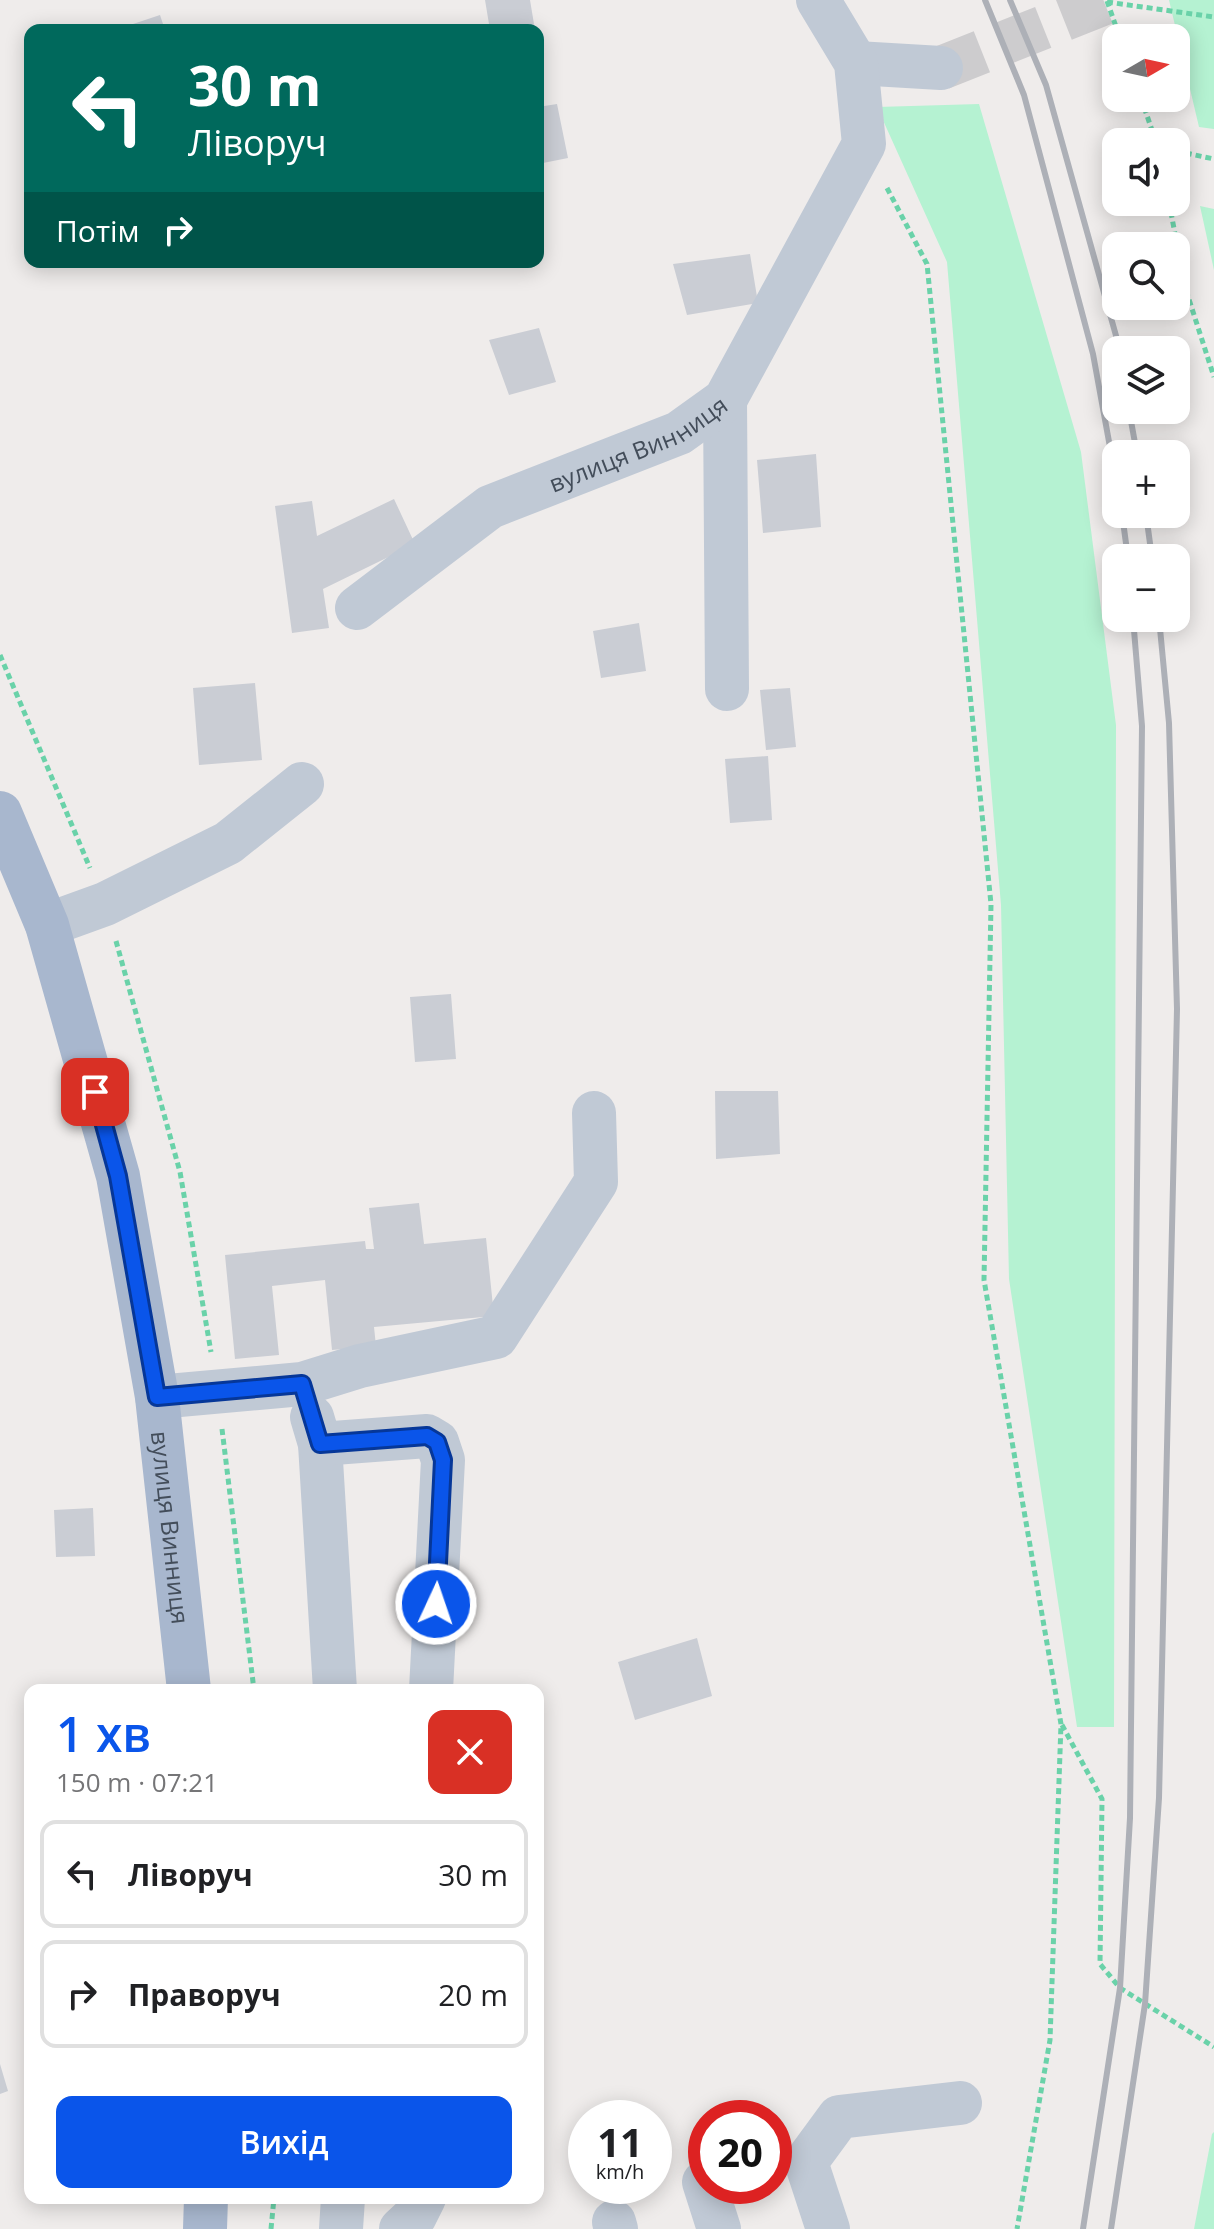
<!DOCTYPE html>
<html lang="uk">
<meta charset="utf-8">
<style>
body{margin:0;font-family:"Open Sans",sans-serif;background:#f6f6f6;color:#202124;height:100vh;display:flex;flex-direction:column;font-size:30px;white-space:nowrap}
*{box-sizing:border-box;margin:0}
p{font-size:26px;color:#757577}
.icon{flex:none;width:44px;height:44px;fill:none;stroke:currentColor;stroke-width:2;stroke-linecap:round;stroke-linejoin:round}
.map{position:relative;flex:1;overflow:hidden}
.panel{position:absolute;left:24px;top:1684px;width:520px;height:520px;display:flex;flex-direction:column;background:#fff;border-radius:16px;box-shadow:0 4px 20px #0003}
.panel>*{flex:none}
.guide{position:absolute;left:24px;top:24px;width:520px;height:244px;border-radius:16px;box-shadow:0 4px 20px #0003;background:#00695c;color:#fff;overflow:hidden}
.needle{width:52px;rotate:81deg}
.tools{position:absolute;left:1102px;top:24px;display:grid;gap:16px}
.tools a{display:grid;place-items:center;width:88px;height:88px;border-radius:16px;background:#fff;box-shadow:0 4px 20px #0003;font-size:40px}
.speed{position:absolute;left:568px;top:2100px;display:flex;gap:16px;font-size:40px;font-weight:700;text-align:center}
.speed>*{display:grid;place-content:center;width:104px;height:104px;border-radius:50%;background:#fff;box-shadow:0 4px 20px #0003;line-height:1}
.speed small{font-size:20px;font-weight:400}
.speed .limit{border:12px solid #d22;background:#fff;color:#111}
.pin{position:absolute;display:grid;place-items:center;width:68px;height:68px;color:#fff;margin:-34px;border-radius:16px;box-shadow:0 4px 12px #0006}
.me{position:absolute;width:88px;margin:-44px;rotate:3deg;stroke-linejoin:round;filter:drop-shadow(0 0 6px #0008)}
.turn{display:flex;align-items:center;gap:28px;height:168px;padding:0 32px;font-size:36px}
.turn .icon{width:104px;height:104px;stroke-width:2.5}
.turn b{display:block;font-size:56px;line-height:68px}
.then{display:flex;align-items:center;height:76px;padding:0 32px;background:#0003;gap:16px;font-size:30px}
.round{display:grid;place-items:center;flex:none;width:84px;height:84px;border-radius:16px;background:#f6f6f6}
.overview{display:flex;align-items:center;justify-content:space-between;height:136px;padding:0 32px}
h1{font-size:48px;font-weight:600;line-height:60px;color:#0a55ea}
.button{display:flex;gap:16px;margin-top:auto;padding:16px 32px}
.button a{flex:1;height:92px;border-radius:16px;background:#0a55ea;color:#fff;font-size:32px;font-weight:600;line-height:92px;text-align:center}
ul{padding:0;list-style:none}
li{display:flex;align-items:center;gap:24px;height:108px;margin:0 16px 12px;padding:0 16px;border:4px solid #e0e0e0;border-radius:16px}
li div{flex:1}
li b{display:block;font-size:30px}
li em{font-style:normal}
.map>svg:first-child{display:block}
.green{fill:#b5f2d2}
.building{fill:#cacdd4}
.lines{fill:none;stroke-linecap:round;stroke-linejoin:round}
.minor-tunnel{stroke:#cdccce;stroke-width:44;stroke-dasharray:44 22;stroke-linecap:butt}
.path{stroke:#6ad2a9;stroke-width:5;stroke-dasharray:6 4;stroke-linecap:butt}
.minor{stroke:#c0c9d5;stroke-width:44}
.major{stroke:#a8b7ce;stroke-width:44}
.rail{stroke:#adb0b7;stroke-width:6}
.route-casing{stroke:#063798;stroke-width:20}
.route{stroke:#0a55ea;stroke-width:14}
.labels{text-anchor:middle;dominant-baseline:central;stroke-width:8;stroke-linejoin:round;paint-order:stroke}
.street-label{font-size:24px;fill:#434d5a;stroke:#fff}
</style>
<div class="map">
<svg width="1214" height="2229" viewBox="0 0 1214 2229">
<rect width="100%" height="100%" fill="#efeceb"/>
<path class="green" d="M 1169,0 L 1214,0 L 1214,129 L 1199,127 Z
M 979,104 L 1081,452 L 1116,725 L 1114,1727 L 1077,1727 L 1009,1279 L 1001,905 L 947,262 L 877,107 Z
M 1200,206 L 1214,209 L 1214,270 Z
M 1214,2132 L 1214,2229 L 1194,2229 L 1212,2134 Z"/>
<path class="building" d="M 485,0 L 530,0 L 535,30 L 490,30 Z
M 160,15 L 165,30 L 118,30 L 118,29 Z
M 557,104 L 568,158 L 538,164 L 538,107 Z
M 750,254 L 758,303 L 687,315 L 673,264 Z
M 539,328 L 556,382 L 509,395 L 489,340 Z
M 816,454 L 821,527 L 763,533 L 757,460 Z
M 394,499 L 415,544 L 323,589 L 329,628 L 292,633 L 275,506 L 312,501 L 317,536 Z
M 639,623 L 646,671 L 601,678 L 593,631 Z
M 255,683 L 262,760 L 199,765 L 193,688 Z
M 790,688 L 796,747 L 766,750 L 760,690 Z
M 768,756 L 772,820 L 730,823 L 725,759 Z
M 451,994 L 456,1059 L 415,1062 L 410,997 Z
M 715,1091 L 778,1091 L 780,1154 L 716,1159 Z
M 419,1203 L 424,1244 L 486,1238 L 494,1316 L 374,1327 L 376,1346 L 332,1350 L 325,1280 L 272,1286 L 279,1355 L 235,1359 L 225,1255 L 365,1241 L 366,1249 L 374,1249 L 369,1208 Z
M 93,1508 L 95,1556 L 56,1557 L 54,1510 Z
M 697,1638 L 712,1696 L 635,1720 L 618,1662 Z
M 0,2064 L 8,2091 L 0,2094 Z"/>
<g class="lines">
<path class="minor-tunnel" d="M 941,68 L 1107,2"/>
<path class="path" d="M 1107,1 L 1120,38
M 1107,2 L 1214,17
M 1141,98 L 1156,142
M 1176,151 L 1214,159
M 887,188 L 927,264 L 991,904 L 984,1280 L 1061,1724 L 1050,2040 L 1017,2229
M 1169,202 L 1185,287 L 1214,377
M 0,655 L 90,868
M 116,941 L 180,1172 L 211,1352
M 222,1429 L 254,1690
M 1062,1725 L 1102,1799 L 1100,1964 L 1120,1988 L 1214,2047
M 271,2229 L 274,2198"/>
<g class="minor">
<path d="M 856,63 L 941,68"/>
<path d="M 725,400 L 727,689"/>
<path id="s1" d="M 357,608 L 490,507 L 679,433 L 725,400 L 864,144 L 856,63 L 818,0"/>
<path d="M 47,925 L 105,904 L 228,843 L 302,784"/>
<path d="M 157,1397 L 302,1384 L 360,1366 L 496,1337 L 596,1182 L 594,1113"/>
<path d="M 312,1417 L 320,1444 L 335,1690"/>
<path d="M 320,1444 L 427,1436 L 437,1442 L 443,1460 L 431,1690"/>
<path d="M 704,2182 L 719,2229"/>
<path d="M 614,2222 L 616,2229"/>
<path d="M 341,2229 L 343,2198"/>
<path d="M 401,2229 L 415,2216 L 424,2198"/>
<path d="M 828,2229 L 806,2162 L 839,2117 L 960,2103"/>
</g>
<g class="major">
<path id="s2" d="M 0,813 L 47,925 L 118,1176 L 157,1397 L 189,1690"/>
<path d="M 205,2229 L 206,2198"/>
</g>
<path class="rail" d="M 985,0 L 1024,95 L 1093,354 L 1116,480
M 1010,0 L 1046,85 L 1120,350
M 1129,410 L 1137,454
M 1122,514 L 1128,558
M 1146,514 L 1152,558
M 1083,2229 L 1120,1988 L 1130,1818 L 1142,726 L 1133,618
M 1111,2229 L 1145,2004 L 1159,1798 L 1177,1009 L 1169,723 L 1159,618"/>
</g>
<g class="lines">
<g class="route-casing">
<path id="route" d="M 95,1092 L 118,1176 L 157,1397 L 302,1384 L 320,1444 L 427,1436 L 437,1442 L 443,1460 L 436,1604"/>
</g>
<use href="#route" class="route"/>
</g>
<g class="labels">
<g class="street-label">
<text stroke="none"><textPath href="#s1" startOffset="328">вулиця Винниця</textPath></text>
<text stroke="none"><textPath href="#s2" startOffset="738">вулиця Винниця</textPath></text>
</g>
</g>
</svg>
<div class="tools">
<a><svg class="needle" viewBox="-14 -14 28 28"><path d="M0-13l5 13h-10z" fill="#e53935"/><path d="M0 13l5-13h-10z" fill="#757577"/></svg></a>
<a><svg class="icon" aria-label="sound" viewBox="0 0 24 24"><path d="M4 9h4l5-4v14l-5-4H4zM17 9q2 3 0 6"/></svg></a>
<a><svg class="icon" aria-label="search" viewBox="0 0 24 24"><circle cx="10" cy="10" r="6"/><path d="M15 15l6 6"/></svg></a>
<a><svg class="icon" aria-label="layers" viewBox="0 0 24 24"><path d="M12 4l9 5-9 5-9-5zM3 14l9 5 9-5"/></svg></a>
<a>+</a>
<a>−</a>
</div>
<div class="speed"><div>11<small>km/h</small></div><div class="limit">20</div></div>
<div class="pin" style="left:95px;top:1092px;background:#d93025"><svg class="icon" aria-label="arrive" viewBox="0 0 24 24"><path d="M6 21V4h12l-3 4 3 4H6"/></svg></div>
<svg class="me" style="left:436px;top:1604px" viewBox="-20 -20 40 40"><circle r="17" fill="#0a55ea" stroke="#fff" stroke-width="3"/><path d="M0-11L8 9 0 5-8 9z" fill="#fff"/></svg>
<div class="guide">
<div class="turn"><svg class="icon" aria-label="left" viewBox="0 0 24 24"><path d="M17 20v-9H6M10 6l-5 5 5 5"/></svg><div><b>30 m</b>Ліворуч</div></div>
<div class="then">Потім<svg class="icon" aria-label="right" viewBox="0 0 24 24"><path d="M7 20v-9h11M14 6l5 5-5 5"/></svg></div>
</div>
<section class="panel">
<div class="overview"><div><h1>1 хв</h1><p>150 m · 07:21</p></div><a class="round" style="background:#d93025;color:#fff"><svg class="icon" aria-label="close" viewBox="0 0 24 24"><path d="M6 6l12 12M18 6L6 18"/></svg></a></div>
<ul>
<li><svg class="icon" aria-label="left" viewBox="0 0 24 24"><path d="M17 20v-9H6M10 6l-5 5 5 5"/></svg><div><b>Ліворуч</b></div><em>30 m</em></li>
<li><svg class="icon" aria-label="right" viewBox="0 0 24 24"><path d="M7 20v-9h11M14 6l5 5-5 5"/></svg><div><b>Праворуч</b></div><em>20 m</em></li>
</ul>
<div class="button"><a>Вихід</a></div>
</section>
</div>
